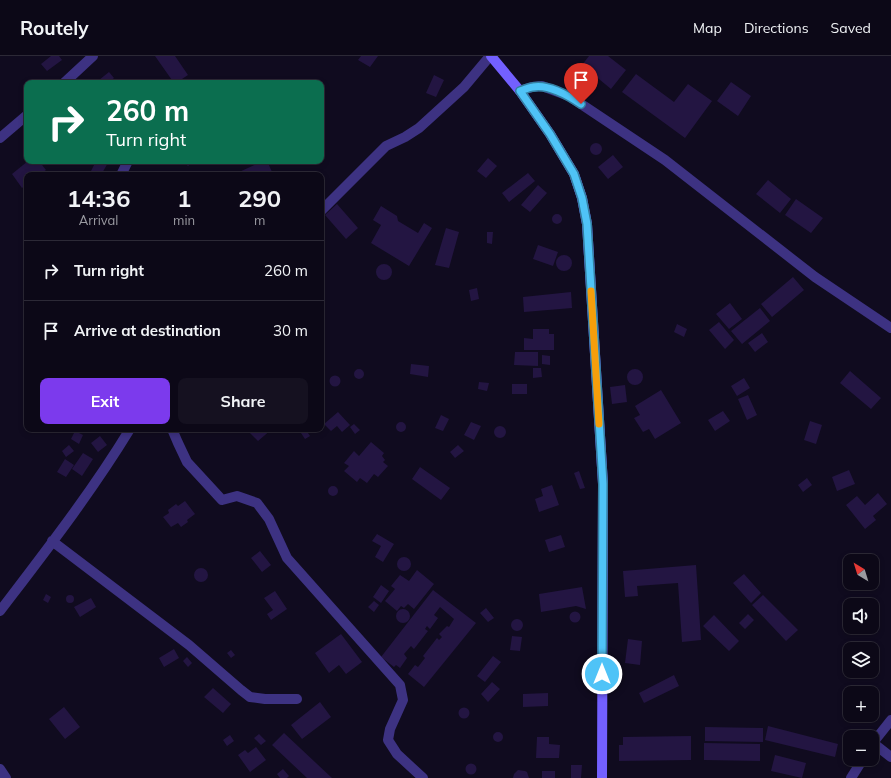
<!DOCTYPE html>
<meta charset="utf-8">
<style>
body{margin:0;font-family:Mulish,sans-serif;background:#151120;color:#f1f3f6;height:100vh;display:flex;flex-direction:column;font-size:15px;white-space:nowrap}
*{box-sizing:border-box;margin:0}
p{font-size:13px;color:#9a9aa1}
.icon{flex:none;width:22px;height:22px;fill:none;stroke:currentColor;stroke-width:2;stroke-linecap:round;stroke-linejoin:round}
.map{position:relative;flex:1;overflow:hidden}
.panel{position:absolute;left:24px;top:116px;width:300px;height:260px;display:flex;flex-direction:column;background:#0c0817;border-radius:8px;box-shadow:0 2px 6px #0003,0 0 0 1px #2c2936}
.panel>*{flex:none}
.hud{position:absolute;left:24px;top:24px;width:300px;height:84px;border-radius:8px;box-shadow:0 2px 6px #0003,0 0 0 1px #2c2936;background:#0b6e4f;color:#fff;overflow:hidden}
.needle{width:26px;rotate:322deg}
.controls{position:absolute;left:843px;top:498px;display:grid;gap:8px}
.controls a{display:grid;place-items:center;width:36px;height:36px;border-radius:8px;background:#0c0817;box-shadow:0 2px 6px #0003,0 0 0 1px #2c2936;font-size:20px}
.pin{position:absolute;display:grid;place-items:center;width:34px;height:34px;color:#fff;margin:-41px -17px;border-radius:50% 50% 50% 0;rotate:-45deg;box-shadow:0 0 4px #0007}
.pin .icon{rotate:45deg}
.me{position:absolute;width:44px;margin:-22px;rotate:0deg;stroke-linejoin:round;filter:drop-shadow(0 0 3px #0008)}
.turn{display:flex;align-items:center;gap:14px;height:84px;padding:0 16px;font-size:18px}
.turn .icon{width:52px;height:52px;stroke-width:2.5}
.turn b{display:block;font-size:28px;line-height:34px}
.eta{display:flex;justify-content:space-evenly;align-items:center;height:68px;text-align:center}
.eta b{font-size:24px;font-weight:700;line-height:28px}
.action{display:flex;gap:8px;margin-top:auto;padding:8px 16px}
.action a{flex:1;height:46px;border-radius:8px;background:#7c3aed;color:#fff;font-size:16px;font-weight:700;line-height:46px;text-align:center}
.action a+a{background:#151120;color:#f1f3f6}
ul{padding:0;list-style:none}
li{display:flex;align-items:center;gap:12px;height:60px;padding:0 16px;border-top:1px solid #2c2936}
li div{flex:1}
li b{display:block;font-size:15px}
li em{font-style:normal}
header{display:flex;align-items:center;gap:24px;box-sizing:border-box;height:56px;padding:0 20px;background:#0c0817;border-bottom:1px solid #2c2936}
header strong{font-size:19px}
nav{display:flex;gap:22px;margin-inline-start:auto;font-size:14px}
.map>svg:first-child{display:block}
.building{fill:#231542}
.lines{fill:none;stroke-linecap:round;stroke-linejoin:round}
.street{stroke:#3d3282;stroke-width:10}
.secondary{stroke:#7360ff;stroke-width:10}
.route-casing{stroke:#337fa1;stroke-width:10}
.route{stroke:#4fc3f7;stroke-width:7}
.slow{stroke:#f59e0b;stroke-width:7}
</style>
<header>
<strong>Routely</strong>
<nav><a>Map</a><a>Directions</a><a>Saved</a></nav>
</header>
<div class="map">
<svg width="891" height="722" viewBox="0 0 891 722">
<rect width="100%" height="100%" fill="#100b1f"/>
<path class="building" d="M 51,0 L 59,0 L 62,4 L 47,15 L 41,8 Z
M 155,0 L 175,0 L 188,19 L 176,27 L 174,27 Z
M 361,0 L 378,0 L 370,11 L 358,4 Z
M 589,0 L 608,0 L 626,14 L 611,33 L 582,9 Z
M 109,16 L 114,22 L 108,27 L 102,27 L 99,24 Z
M 636,18 L 674,46 L 688,28 L 712,45 L 685,82 L 622,36 Z
M 434,19 L 444,24 L 436,41 L 426,37 Z
M 731,26 L 751,40 L 738,60 L 717,45 Z
M590 93a6 6 0 1 1 12 0a6 6 0 1 1-12 0Z
M 613,99 L 623,111 L 608,123 L 598,111 Z
M 488,102 L 497,110 L 486,122 L 477,115 Z
M 28,105 L 39,105 L 46,114 L 39,119 L 27,119 L 27,128 L 22,132 L 12,118 Z
M 96,105 L 109,105 L 101,119 L 89,119 Z
M 183,105 L 194,105 L 188,110 Z
M 263,105 L 267,105 L 273,118 L 238,119 L 237,117 Z
M 528,117 L 535,125 L 509,146 L 502,137 Z
M 768,124 L 791,143 L 780,157 L 756,138 Z
M 538,129 L 547,137 L 530,156 L 521,149 Z
M 796,143 L 823,162 L 811,177 L 785,159 Z
M 337,148 L 358,172 L 346,183 L 325,159 Z
M 381,150 L 397,160 L 398,165 L 418,177 L 424,167 L 432,172 L 409,210 L 371,187 L 381,169 L 373,164 Z
M552 163a5 5 0 1 1 10 0a5 5 0 1 1-10 0Z
M 446,172 L 459,176 L 449,212 L 435,209 Z
M 487,176 L 493,176 L 492,188 L 487,187 Z
M 538,189 L 558,196 L 553,210 L 533,203 Z
M556 207a8 8 0 1 1 16 0a8 8 0 1 1-16 0Z
M376 216a8 8 0 1 1 16 0a8 8 0 1 1-16 0Z
M 793,221 L 804,234 L 772,261 L 761,248 Z
M 477,232 L 479,243 L 471,245 L 469,234 Z
M 571,236 L 572,252 L 524,256 L 523,241 Z
M 730,247 L 742,263 L 729,273 L 716,258 Z
M 760,252 L 770,265 L 742,288 L 731,275 Z
M 719,266 L 734,284 L 725,293 L 709,274 Z
M 677,268 L 687,273 L 684,281 L 674,276 Z
M 533,273 L 549,273 L 549,278 L 554,278 L 554,294 L 524,294 L 524,282 L 533,283 Z
M 762,277 L 768,286 L 755,296 L 748,287 Z
M 515,296 L 538,296 L 538,310 L 514,309 Z
M 542,299 L 550,300 L 550,309 L 542,308 Z
M 411,308 L 429,310 L 428,321 L 410,318 Z
M 533,312 L 541,312 L 542,321 L 533,322 Z
M354 318a5 5 0 1 1 10 0a5 5 0 1 1-10 0Z
M627 321a8 8 0 1 1 16 0a8 8 0 1 1-16 0Z
M 850,315 L 881,342 L 871,353 L 840,327 Z
M329.5 325a5.5 5.5 0 1 1 11 0a5.5 5.5 0 1 1-11 0Z
M 744,322 L 750,332 L 737,340 L 731,330 Z
M 479,326 L 489,327 L 487,335 L 478,333 Z
M 512,328 L 527,328 L 527,338 L 512,338 Z
M 625,329 L 627,346 L 612,348 L 610,331 Z
M 661,334 L 681,367 L 655,383 L 649,373 L 643,376 L 634,362 L 640,359 L 635,350 Z
M 748,339 L 757,359 L 747,364 L 738,343 Z
M 723,355 L 730,365 L 715,375 L 708,364 Z
M 338,356 L 350,369 L 342,376 L 337,370 L 331,375 L 324,368 Z
M 441,359 L 449,363 L 443,375 L 435,372 Z
M 810,365 L 822,369 L 816,388 L 804,384 Z
M396 371a5 5 0 1 1 10 0a5 5 0 1 1-10 0Z
M 471,366 L 481,370 L 474,384 L 464,379 Z
M 354,368 L 360,374 L 355,378 L 350,371 Z
M494 376a6 6 0 1 1 12 0a6 6 0 1 1-12 0Z
M 252,373 L 272,373 L 258,385 L 249,376 Z
M 306,374 L 310,380 L 305,383 L 301,377 Z
M 75,375 L 83,379 L 79,388 L 71,383 Z
M 100,380 L 107,389 L 98,396 L 91,387 Z
M 371,386 L 384,397 L 382,400 L 385,404 L 383,406 L 388,410 L 378,421 L 374,418 L 367,427 L 360,422 L 357,426 L 344,415 L 349,410 L 344,407 L 354,395 L 359,400 Z
M 69,389 L 74,395 L 66,401 L 62,395 Z
M 458,389 L 464,395 L 455,402 L 450,396 Z
M 83,397 L 93,403 L 82,420 L 72,413 Z
M 65,403 L 74,409 L 66,421 L 57,416 Z
M 420,411 L 450,432 L 441,444 L 412,423 Z
M 849,414 L 855,428 L 837,435 L 832,421 Z
M 579,415 L 585,432 L 580,433 L 574,417 Z
M 807,422 L 812,429 L 803,436 L 798,429 Z
M 552,429 L 559,449 L 539,456 L 535,443 L 543,440 L 541,433 Z
M328 435a5 5 0 1 1 10 0a5 5 0 1 1-10 0Z
M 878,437 L 887,448 L 873,460 L 876,464 L 865,473 L 846,449 L 857,440 L 865,449 Z
M 185,445 L 195,458 L 187,464 L 188,466 L 181,471 L 178,467 L 171,471 L 163,461 L 169,457 L 168,454 L 176,448 L 178,450 Z
M 377,478 L 394,488 L 383,506 L 375,501 L 381,490 L 372,485 Z
M 561,479 L 565,491 L 549,496 L 545,484 Z
M 260,495 L 271,509 L 262,516 L 251,502 Z
M397 508a7 7 0 1 1 14 0a7 7 0 1 1-14 0Z
M 696,509 L 701,584 L 682,586 L 678,527 L 637,530 L 638,540 L 625,541 L 623,515 Z
M194 519a7 7 0 1 1 14 0a7 7 0 1 1-14 0Z
M 417,514 L 434,528 L 414,553 L 408,548 L 404,552 L 401,550 L 397,555 L 385,545 L 395,533 L 391,530 L 400,519 L 409,525 Z
M 744,518 L 761,537 L 751,547 L 733,527 Z
M 381,529 L 389,535 L 381,547 L 373,541 Z
M 582,531 L 586,553 L 576,550 L 541,556 L 539,538 Z
M 433,534 L 476,567 L 424,631 L 408,618 L 415,609 L 418,611 L 425,602 L 423,600 L 437,582 L 439,584 L 442,581 L 439,578 L 447,570 L 449,571 L 454,563 L 440,551 L 434,559 L 438,562 L 430,573 L 427,570 L 425,573 L 428,575 L 414,593 L 411,590 L 404,598 L 407,602 L 400,612 L 396,609 L 394,611 L 381,601 Z
M 275,535 L 287,553 L 271,564 L 267,558 L 273,554 L 264,542 Z
M 46,538 L 51,541 L 48,547 L 43,544 Z
M66 543a4 4 0 1 1 8 0a4 4 0 1 1-8 0Z
M 763,539 L 798,574 L 786,585 L 752,549 Z
M 91,542 L 96,551 L 80,561 L 74,551 Z
M 374,545 L 379,549 L 374,556 L 368,551 Z
M 486,552 L 494,562 L 488,566 L 480,557 Z
M396 560a7 7 0 1 1 14 0a7 7 0 1 1-14 0Z
M569.5 561a5.5 5.5 0 1 1 11 0a5.5 5.5 0 1 1-11 0Z
M 748,558 L 754,564 L 745,573 L 739,567 Z
M 714,559 L 739,585 L 729,595 L 703,570 Z
M511 569a6 6 0 1 1 12 0a6 6 0 1 1-12 0Z
M 341,578 L 362,606 L 346,618 L 339,609 L 329,617 L 315,597 Z
M 512,580 L 522,581 L 520,595 L 510,594 Z
M 628,583 L 642,585 L 640,609 L 625,607 Z
M 174,593 L 179,602 L 164,611 L 159,602 Z
M 231,594 L 235,599 L 231,602 L 227,597 Z
M 493,600 L 501,606 L 485,626 L 477,620 Z
M 187,601 L 192,607 L 188,611 L 183,605 Z
M 674,619 L 679,630 L 644,647 L 639,637 Z
M 492,626 L 500,633 L 488,646 L 481,638 Z
M 213,632 L 231,648 L 223,657 L 204,641 Z
M 548,637 L 548,650 L 523,651 L 523,638 Z
M 320,646 L 331,661 L 302,683 L 291,669 Z
M 64,651 L 80,671 L 65,683 L 49,663 Z
M458.5 657a5.5 5.5 0 1 1 11 0a5.5 5.5 0 1 1-11 0Z
M 768,670 L 838,688 L 835,701 L 765,684 Z
M 705,671 L 763,672 L 763,686 L 705,685 Z
M493 681a5 5 0 1 1 10 0a5 5 0 1 1-10 0Z
M 284,677 L 332,722 L 307,722 L 272,689 Z
M 259,678 L 266,685 L 261,689 L 254,682 Z
M 230,679 L 234,685 L 227,690 L 223,684 Z
M 691,680 L 691,704 L 619,705 L 619,689 L 623,689 L 623,681 Z
M 537,681 L 549,681 L 549,688 L 560,689 L 559,702 L 536,702 Z
M 704,687 L 760,688 L 760,705 L 704,704 Z
M 256,691 L 266,704 L 250,716 L 238,699 L 245,694 L 248,697 Z
M 775,699 L 806,707 L 802,722 L 771,715 Z
M465.5 713a5.5 5.5 0 1 1 11 0a5.5 5.5 0 1 1-11 0Z
M 571,709 L 582,709 L 581,722 L 571,722 Z
M 283,713 L 289,720 L 287,722 L 280,722 L 277,718 Z
M 518,714 L 525,715 L 527,716 L 529,722 L 513,722 L 514,718 Z
M 542,715 L 555,715 L 555,722 L 542,722 Z"/>
<g class="lines">
<path class="street" d="M 64,27 L 93,0
M 520,35 L 532,31 L 542,30 L 569,40 L 665,104 L 815,221 L 891,272
M 0,82 L 27,59
M 121,119 L 128,105
M 321,155 L 386,90 L 405,81 L 419,72 L 464,31 L 490,0
M 172,373 L 178,387 L 187,406 L 222,444 L 237,440 L 257,447 L 269,463 L 287,502 L 400,629 L 403,644 L 390,673 L 388,684 L 397,698 L 423,722
M 52,485 L 189,589 L 241,634 L 250,641 L 265,643 L 297,643
M 0,555 C 45,496 91,437 130,373
M 873,687 L 891,701
M 872,688 L 891,664
M 0,713 L 6,722
M 851,722 L 863,703"/>
<path class="secondary" d="M 491,0 L 520,35 L 550,78 L 574,118 L 582,142 L 587,168 L 603,428 L 602,722"/>
</g>
<g class="lines">
<g class="route-casing">
<path id="route" d="M 581,48 C 569,40 548,28 533,31 C 529,31 524,34 520,35 L 550,78 L 574,118 L 582,142 L 587,168 L 603,428 L 602,618"/>
</g>
<use href="#route" class="route"/>
<path class="slow" d="M 591,235 L 599,368"/>
</g>
</svg>
<div class="controls">
<a><svg class="needle" viewBox="-14 -14 28 28"><path d="M0-13l5 13h-10z" fill="#e53935"/><path d="M0 13l5-13h-10z" fill="#9a9aa1"/></svg></a>
<a><svg class="icon" aria-label="sound" viewBox="0 0 24 24"><path d="M4 9h4l5-4v14l-5-4H4zM17 9q2 3 0 6"/></svg></a>
<a><svg class="icon" aria-label="layers" viewBox="0 0 24 24"><path d="M12 4l9 5-9 5-9-5zM3 14l9 5 9-5"/></svg></a>
<a>+</a>
<a>−</a>
</div>
<div class="pin" style="left:581px;top:48px;background:#d93025"><svg class="icon" aria-label="arrive" viewBox="0 0 24 24"><path d="M6 21V4h12l-3 4 3 4H6"/></svg></div>
<svg class="me" style="left:602px;top:618px" viewBox="-20 -20 40 40"><circle r="17" fill="#4fc3f7" stroke="#fff" stroke-width="3"/><path d="M0-11L8 9 0 5-8 9z" fill="#fff"/></svg>
<div class="hud">
<div class="turn"><svg class="icon" aria-label="right" viewBox="0 0 24 24"><path d="M7 20v-9h11M14 6l5 5-5 5"/></svg><div><b>260 m</b>Turn right</div></div>
</div>
<section class="panel">
<div class="eta">
<div><b>14:36</b><p>Arrival</p></div>
<div><b>1</b><p>min</p></div>
<div><b>290</b><p>m</p></div>
</div>
<ul>
<li><svg class="icon" aria-label="right" viewBox="0 0 24 24"><path d="M7 20v-9h11M14 6l5 5-5 5"/></svg><div><b>Turn right</b></div><em>260 m</em></li>
<li><svg class="icon" aria-label="arrive" viewBox="0 0 24 24"><path d="M6 21V4h12l-3 4 3 4H6"/></svg><div><b>Arrive at destination</b></div><em>30 m</em></li>
</ul>
<div class="action"><a>Exit</a><a>Share</a></div>
</section>
</div>
